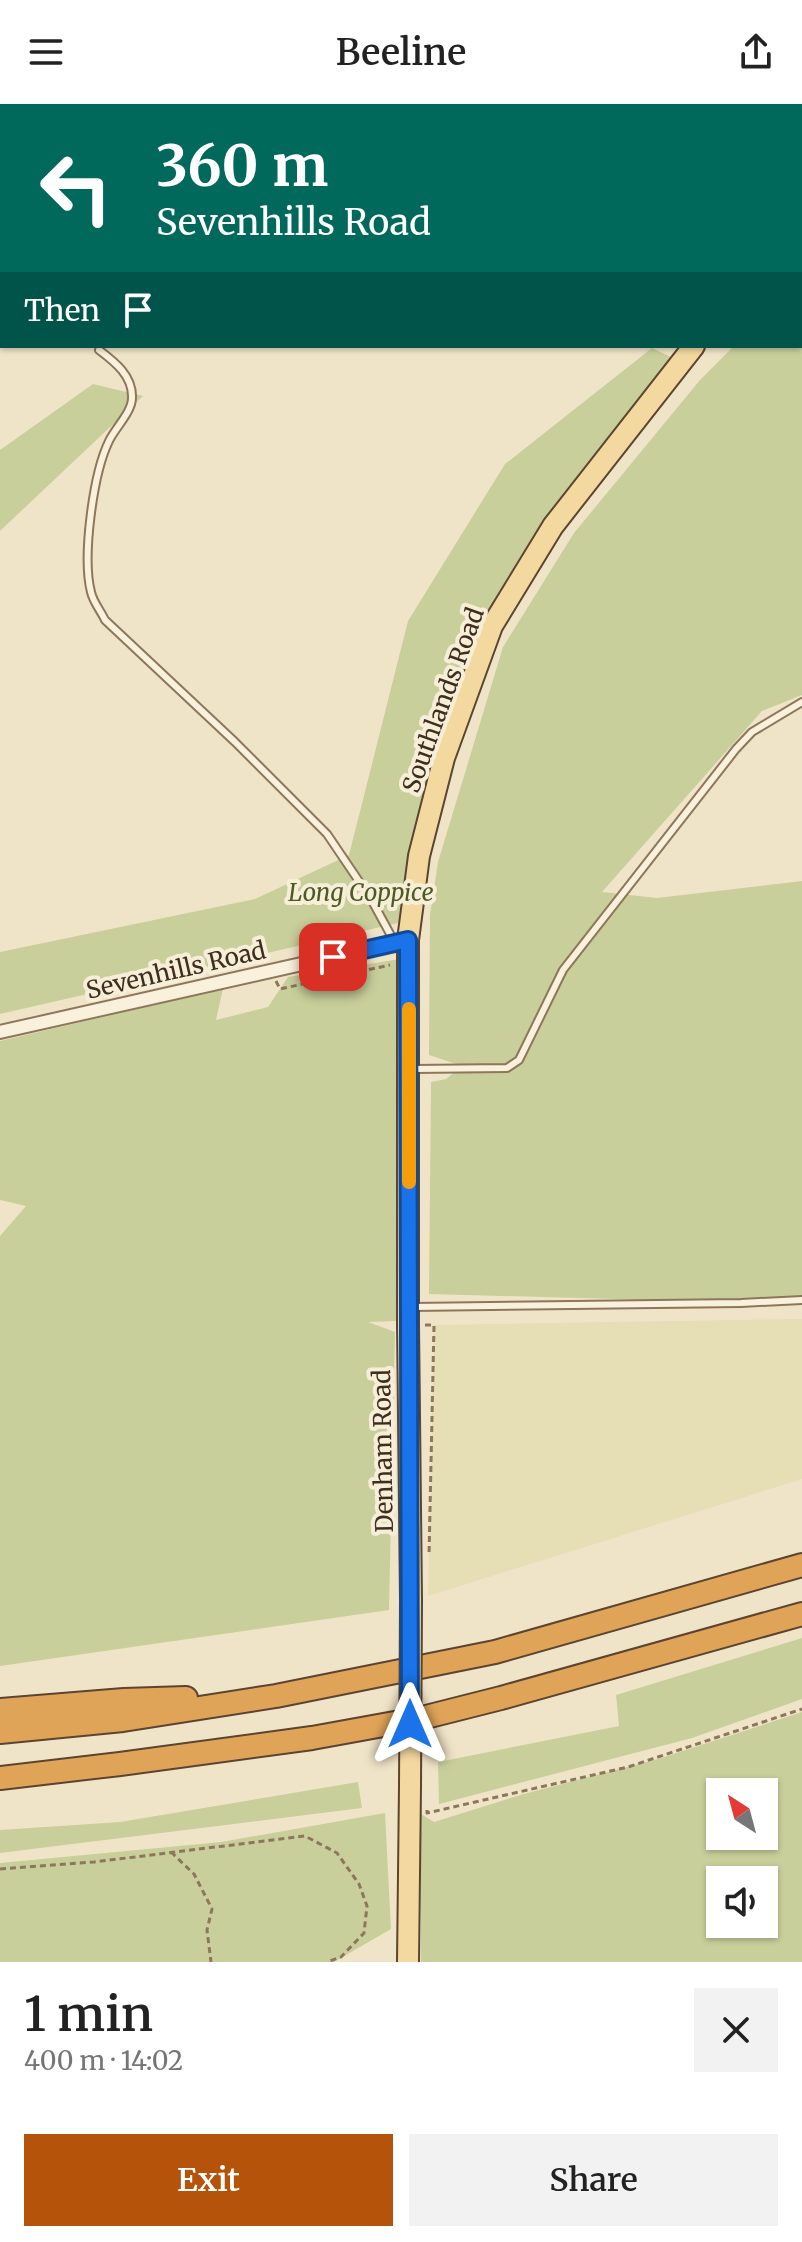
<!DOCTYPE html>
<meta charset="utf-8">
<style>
body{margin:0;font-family:Merriweather,serif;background:#f2f2f2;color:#222;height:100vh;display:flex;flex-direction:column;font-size:30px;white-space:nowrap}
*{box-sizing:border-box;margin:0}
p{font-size:26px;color:#767676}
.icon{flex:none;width:44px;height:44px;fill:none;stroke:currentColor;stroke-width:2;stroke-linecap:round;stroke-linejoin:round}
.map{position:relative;height:1858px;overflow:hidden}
.panel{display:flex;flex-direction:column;background:#fff;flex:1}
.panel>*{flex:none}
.guide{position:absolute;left:0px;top:0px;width:802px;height:244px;box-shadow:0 2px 6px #0004;background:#00695c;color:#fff;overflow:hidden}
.needle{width:52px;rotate:324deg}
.controls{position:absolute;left:706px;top:1674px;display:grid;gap:16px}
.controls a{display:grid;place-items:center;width:72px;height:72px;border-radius:0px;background:#fff;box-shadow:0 2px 6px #0004;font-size:40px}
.pin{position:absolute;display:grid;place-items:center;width:68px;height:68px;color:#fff;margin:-34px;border-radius:16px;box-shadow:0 4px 12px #0006}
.me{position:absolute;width:88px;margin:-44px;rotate:0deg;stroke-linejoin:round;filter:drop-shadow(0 0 6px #0008)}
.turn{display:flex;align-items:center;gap:28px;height:168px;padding:0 24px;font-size:36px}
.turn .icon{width:104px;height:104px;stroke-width:2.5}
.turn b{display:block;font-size:56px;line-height:68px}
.then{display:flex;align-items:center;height:76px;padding:0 24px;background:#0003;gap:16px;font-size:30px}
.round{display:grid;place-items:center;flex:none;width:84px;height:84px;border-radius:0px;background:#f2f2f2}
.summary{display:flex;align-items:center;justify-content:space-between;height:136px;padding:0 24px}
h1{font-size:48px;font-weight:600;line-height:60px}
.primary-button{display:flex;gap:16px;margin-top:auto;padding:16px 24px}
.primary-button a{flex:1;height:92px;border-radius:0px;background:#b45309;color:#fff;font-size:32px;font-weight:600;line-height:92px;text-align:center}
.primary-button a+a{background:#f2f2f2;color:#222}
header{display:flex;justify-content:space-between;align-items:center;height:104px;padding:0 24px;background:#fff;font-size:36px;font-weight:600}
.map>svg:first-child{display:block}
.farmland{fill:#e6deb5}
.green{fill:#c9cf9b;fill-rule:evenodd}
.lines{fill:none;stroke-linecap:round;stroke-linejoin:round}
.service-casing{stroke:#8d765c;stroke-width:10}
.minor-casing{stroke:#8d765c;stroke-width:16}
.primary-casing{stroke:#5b4430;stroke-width:24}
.motorway-casing{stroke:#5b4430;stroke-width:26}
.path{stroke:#8d765c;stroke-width:3;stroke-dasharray:6 4;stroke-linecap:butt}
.service{stroke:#faf1dc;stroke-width:6}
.minor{stroke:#faf1dc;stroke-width:12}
.primary{stroke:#f3d9a0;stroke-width:20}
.motorway{stroke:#e0a458;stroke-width:22}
.primary-bridge-casing{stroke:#5b4430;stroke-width:24;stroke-linecap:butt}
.primary-bridge{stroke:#f3d9a0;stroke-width:20}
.route-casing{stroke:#114b97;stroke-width:20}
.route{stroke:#1a73e8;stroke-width:14}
.slow{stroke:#f59e0b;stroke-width:14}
.labels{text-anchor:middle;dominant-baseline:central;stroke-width:8;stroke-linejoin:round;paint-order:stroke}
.street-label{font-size:24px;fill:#3d2e20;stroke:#f7eed8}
.park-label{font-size:24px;font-style:italic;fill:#4d5a26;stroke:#f7eed8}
</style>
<header><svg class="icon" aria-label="menu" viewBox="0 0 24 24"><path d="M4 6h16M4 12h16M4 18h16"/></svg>Beeline<svg class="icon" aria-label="share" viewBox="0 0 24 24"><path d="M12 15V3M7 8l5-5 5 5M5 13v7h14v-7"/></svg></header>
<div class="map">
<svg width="802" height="1858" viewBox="0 0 802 1858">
<rect width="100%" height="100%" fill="#f0e4c8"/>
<path class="farmland" d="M 802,1215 L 802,1375 L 428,1492 L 434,1221 Z"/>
<path class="green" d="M 0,0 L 400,0 L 403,2 L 2,2 L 2,152 L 0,153 Z
M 802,103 L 802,591 L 762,607 L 602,788 L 657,794 L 802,777 L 802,1200 L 429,1190 L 431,978 L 446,975 L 462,962 L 429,951 L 430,811 L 438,758 L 503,543 L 574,429 L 700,276 L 734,242 L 800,242 L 800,114 Z
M 652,244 L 673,254 L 555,402 L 487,510 L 466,555 L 433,666 L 398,819 L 0,910 L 0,848 L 255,795 L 349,751 L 408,517 L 505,360 Z
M 93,280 L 143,292 L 0,427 L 0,346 Z
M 400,855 L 396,1217 L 368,1218 L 395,1228 L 389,1506 L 0,1562 L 0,1132 L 26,1102 L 0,1096 L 0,937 L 223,885 L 216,916 L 268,903 L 288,873 Z
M 802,1534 L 802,1595 L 692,1634 L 439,1700 L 438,1658 L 619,1622 L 616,1591 Z
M 802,1608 L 802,1858 L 421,1858 L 421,1710 L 434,1718 L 520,1691 L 658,1655 ZM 720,1688 L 764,1688 L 764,1732 L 720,1732 ZM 720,1776 L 764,1776 L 764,1820 L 720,1820 Z
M 358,1678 L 362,1704 L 0,1749 L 0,1726 L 120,1718 Z
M 385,1709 L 391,1825 L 334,1858 L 0,1858 L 0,1759 L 221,1738 Z"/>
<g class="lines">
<g class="service-casing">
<path id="service" d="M 476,0 L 479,2
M 99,246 C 115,258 133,272 132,294 C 132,308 115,324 109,337 C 93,370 82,453 91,488 C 93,498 101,507 105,516 L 235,638 L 327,730 L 371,795 L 395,839
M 413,965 L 507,964 L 519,956 L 563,866 L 736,645 L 752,628 L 802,598
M 412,1203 L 741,1199 L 802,1196"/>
</g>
<g class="minor-casing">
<path id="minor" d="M 0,928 L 408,836"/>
</g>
<g class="primary-casing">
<path id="primary" d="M 800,73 L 802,68
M 411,1496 L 408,1220 L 408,836 L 419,752 L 444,654 L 492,522 L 553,422 L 694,242
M 408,1858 L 410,1682"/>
</g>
<g class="motorway-casing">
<path id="motorway" d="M 0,1606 L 124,1596 L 186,1594
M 0,1628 L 123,1616 L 276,1592 L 495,1548 L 802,1461
M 0,1674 L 120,1660 L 312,1634 L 422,1614 L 501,1594 L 802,1510"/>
</g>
<path class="path" d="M 276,877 L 280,885 L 390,861
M 425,1221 L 434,1221 L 429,1452
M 427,1706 L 427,1709 L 628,1663 L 802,1605
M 171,1748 L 194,1770 L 212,1805 L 207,1826 L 211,1858
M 0,1765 L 94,1758 L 305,1732 L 337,1749 L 359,1780 L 367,1802 L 364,1829 L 341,1853 L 327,1858"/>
<use href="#service" class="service"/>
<use href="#minor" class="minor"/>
<use href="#primary" class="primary"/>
<use href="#motorway" class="motorway"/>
<g class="primary-bridge-casing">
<path id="primary-bridge" d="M 410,1682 L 411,1496"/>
</g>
<use href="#primary-bridge" class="primary-bridge"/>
</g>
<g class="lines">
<g class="route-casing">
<path id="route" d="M 333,853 L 408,836 L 410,1620"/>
</g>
<use href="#route" class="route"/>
<path class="slow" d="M 409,1078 L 409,905"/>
</g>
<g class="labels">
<g class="street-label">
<text transform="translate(443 596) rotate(-70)">Southlands Road</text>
<text transform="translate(176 866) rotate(-13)">Sevenhills Road</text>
<text transform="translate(383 1347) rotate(-91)">Denham Road</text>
</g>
<g class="park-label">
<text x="361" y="788">Long Coppice</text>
</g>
</g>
</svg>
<div class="controls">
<a><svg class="needle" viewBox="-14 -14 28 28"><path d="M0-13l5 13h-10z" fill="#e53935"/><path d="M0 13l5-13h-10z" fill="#767676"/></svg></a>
<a><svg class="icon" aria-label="sound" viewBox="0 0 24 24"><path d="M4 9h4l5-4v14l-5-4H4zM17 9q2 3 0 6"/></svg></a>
</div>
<div class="pin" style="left:333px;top:853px;background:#d93025"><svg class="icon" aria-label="arrive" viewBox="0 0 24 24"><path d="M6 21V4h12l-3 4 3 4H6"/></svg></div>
<svg class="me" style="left:410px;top:1620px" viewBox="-20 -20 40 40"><path d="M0-17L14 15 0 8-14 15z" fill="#1a73e8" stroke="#fff" stroke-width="4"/></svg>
<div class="guide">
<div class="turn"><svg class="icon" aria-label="left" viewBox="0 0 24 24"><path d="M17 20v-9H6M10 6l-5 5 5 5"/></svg><div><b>360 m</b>Sevenhills Road</div></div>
<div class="then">Then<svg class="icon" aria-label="arrive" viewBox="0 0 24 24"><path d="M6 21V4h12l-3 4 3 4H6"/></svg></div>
</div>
</div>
<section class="panel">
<div class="summary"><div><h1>1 min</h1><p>400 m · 14:02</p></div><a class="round"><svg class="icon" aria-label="close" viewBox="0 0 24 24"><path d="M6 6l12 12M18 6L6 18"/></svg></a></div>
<div class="primary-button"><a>Exit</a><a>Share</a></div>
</section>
